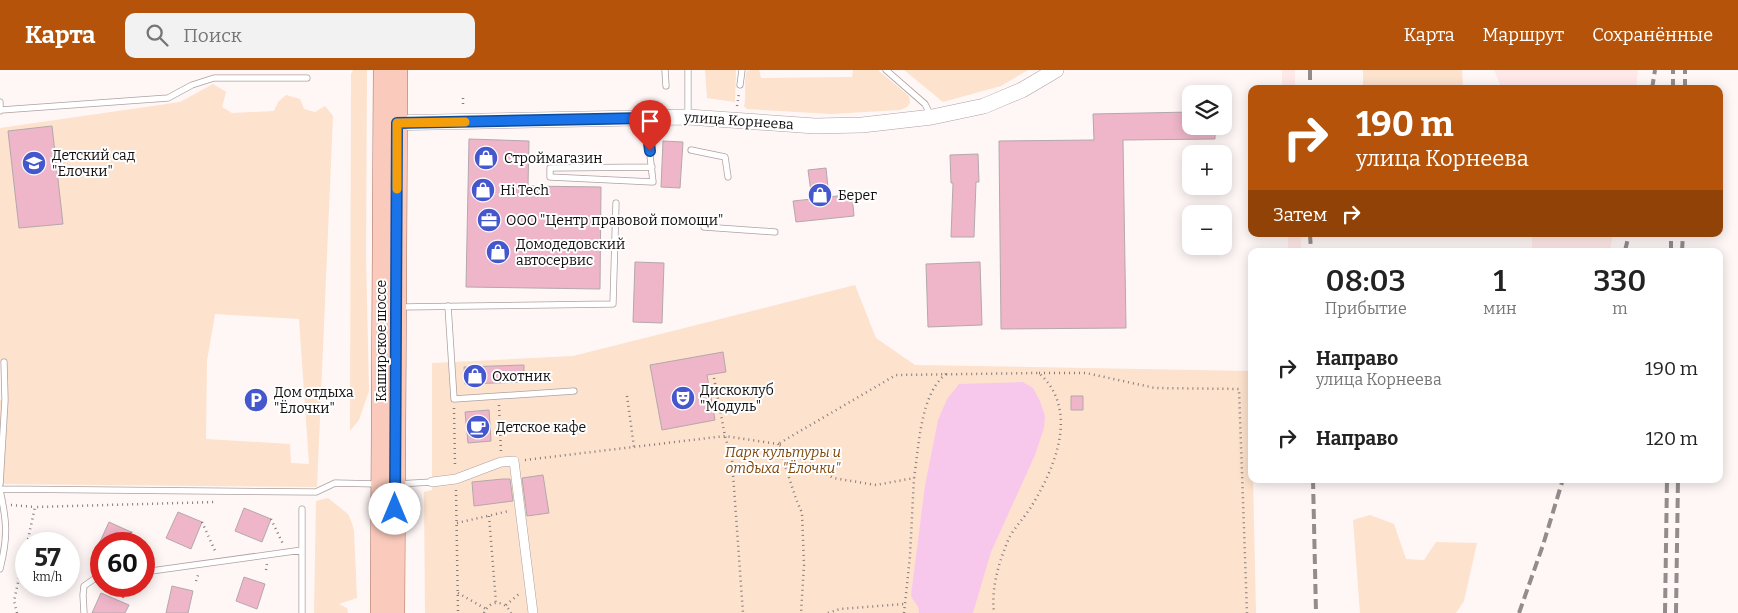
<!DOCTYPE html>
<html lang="ru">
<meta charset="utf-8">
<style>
body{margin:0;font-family:Bitter,serif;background:#f2f2f2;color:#222;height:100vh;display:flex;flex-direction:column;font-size:19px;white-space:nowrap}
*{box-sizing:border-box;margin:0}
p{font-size:16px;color:#767676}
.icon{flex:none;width:28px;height:28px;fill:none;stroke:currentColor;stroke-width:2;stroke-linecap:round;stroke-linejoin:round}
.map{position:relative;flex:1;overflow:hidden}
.sheet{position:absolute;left:1248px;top:178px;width:475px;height:235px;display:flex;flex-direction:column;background:#fff;border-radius:10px;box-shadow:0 2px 12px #0003}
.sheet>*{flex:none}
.top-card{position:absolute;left:1248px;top:15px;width:475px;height:152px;border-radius:10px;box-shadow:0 2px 12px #0003;background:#b45309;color:#fff;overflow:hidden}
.tools{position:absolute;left:1182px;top:15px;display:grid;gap:10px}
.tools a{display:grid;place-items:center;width:50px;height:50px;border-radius:10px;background:#fff;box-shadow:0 2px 12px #0003;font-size:25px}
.speed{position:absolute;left:15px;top:462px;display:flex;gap:10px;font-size:25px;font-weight:700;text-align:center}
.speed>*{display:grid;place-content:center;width:65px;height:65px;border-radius:50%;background:#fff;box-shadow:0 2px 12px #0003;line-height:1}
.speed small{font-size:12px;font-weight:400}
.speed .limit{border:8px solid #d22;background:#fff;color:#111}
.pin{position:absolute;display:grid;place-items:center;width:42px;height:42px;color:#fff;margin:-51px -21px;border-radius:50% 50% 50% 0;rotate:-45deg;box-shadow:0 0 5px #0007}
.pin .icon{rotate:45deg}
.me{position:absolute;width:55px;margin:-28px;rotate:0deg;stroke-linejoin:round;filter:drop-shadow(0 0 4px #0008)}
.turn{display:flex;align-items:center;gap:18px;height:105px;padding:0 25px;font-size:22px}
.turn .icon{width:65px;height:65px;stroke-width:2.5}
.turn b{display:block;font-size:35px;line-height:42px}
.then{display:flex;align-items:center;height:48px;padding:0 25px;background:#0003;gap:10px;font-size:19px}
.eta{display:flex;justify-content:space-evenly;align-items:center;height:85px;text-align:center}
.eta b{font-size:30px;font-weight:600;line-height:35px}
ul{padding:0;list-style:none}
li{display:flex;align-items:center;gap:15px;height:70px;padding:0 25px}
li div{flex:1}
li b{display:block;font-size:19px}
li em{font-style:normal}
header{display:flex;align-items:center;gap:30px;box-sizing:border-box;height:70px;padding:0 25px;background:#b45309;color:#fff}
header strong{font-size:24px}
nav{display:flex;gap:28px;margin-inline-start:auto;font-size:18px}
.search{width:350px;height:45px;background:#f2f2f2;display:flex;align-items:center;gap:12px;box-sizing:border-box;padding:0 18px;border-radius:10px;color:#767676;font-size:19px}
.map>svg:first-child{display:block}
.built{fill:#ffe8e8}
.green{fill:#fde2cd;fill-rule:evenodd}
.water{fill:#f8c8ec}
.building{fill:#efb5c9;stroke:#b4a8ac}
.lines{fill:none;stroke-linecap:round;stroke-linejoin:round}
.service-casing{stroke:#aea1a1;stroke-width:7}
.pedestrian-casing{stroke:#aea1a1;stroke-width:10}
.tertiary-casing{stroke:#aea1a1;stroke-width:16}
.primary-casing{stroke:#a77262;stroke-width:20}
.path{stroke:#827c7c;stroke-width:2.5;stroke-dasharray:1 4;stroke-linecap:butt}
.service{stroke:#fff;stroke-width:5.5}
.pedestrian{stroke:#fff;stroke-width:9}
.tertiary{stroke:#fff;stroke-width:15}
.primary{stroke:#facbbc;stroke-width:19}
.rail{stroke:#938c8c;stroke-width:4;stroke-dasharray:10 5;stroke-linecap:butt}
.route-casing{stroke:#114b97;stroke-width:12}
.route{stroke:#1a73e8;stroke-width:9}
.slow{stroke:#f59e0b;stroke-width:9}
.labels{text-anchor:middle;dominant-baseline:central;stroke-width:4;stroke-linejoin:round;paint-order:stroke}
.street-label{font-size:14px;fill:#130f0f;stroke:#fff}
.poi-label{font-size:14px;fill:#130f0f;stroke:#fff;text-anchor:start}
.park-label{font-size:14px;font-style:italic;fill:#7f460a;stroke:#fff}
</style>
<header>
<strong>Карта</strong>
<div class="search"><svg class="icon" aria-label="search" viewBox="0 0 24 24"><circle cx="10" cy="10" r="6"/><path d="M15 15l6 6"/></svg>Поиск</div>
<nav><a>Карта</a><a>Маршрут</a><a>Сохранённые</a></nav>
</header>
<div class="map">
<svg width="1738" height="543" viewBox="0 0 1738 543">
<rect width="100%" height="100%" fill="#fff6f6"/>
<path class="built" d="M 1282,0 L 1295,0 L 1295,19 L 1282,19 Z
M 1494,0 L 1638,0 L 1636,19 L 1502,19 Z
M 1288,164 L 1301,164 L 1301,181 L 1288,181 Z
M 1532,164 L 1613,164 L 1610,181 L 1532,181 Z"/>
<path class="green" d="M 353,0 L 367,0 L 366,186 L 369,321 L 359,350 L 350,361 L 351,4 Z
M 705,0 L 736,0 L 735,32 L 707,28 Z
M 751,0 L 759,0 L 761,8 L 852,7 L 853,0 L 878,0 L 909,26 L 910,33 L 907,37 L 900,40 L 831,44 L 747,39 L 744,36 C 747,25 743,11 747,1 Z
M 904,0 L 1028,0 L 1001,16 L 943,32 Z
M 1363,0 L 1462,0 L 1463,19 L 1363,19 Z
M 213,14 L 226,22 L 222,37 L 232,43 L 274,41 L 278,32 L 286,25 L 300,29 L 304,39 L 315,42 L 325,36 L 333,46 L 317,417 L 0,414 L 0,330 L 4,330 L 4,292 L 0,292 L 0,58 L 180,32 ZM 215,244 L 299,249 L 309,394 L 291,393 L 290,374 L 206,369 L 207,291 Z
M 855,215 L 876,268 L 915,295 L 1250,301 L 1251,409 L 1253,409 L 1256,543 L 425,543 L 424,422 L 432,420 L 432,293 L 573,286 Z
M 328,428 L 348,444 L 352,453 L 354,461 L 357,528 L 339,534 L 347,538 L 348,543 L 314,543 L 316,431 Z
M 1370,445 L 1394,454 L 1406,489 L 1424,490 L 1436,472 L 1477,473 L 1464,531 L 1456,543 L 1360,543 L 1353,450 Z"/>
<path class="water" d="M 1023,312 L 1033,318 L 1040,331 L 1045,346 L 1044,358 L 1035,385 L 991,482 L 973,543 L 919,543 C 919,533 913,533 911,525 L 925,416 L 938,350 L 947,329 L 959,314 Z"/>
<path class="building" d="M 1191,42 L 1191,56 L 1215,56 L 1215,69 L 1123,70 L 1126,258 L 1001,259 L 999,71 L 1094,70 L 1093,44 Z
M 52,56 L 63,154 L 19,158 L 8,61 Z
M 469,69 L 529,71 L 528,116 L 601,117 L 600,219 L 466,217 Z
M 663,71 L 683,72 L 680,118 L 661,117 Z
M 978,84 L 979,112 L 976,112 L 974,167 L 951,167 L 953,113 L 951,113 L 950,85 Z
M 826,98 L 829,127 L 852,124 L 854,146 L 796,152 L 793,131 L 812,129 L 808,100 Z
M 635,192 L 664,193 L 662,253 L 633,252 Z
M 980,192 L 982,255 L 928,257 L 926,194 Z
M 723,282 L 726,302 L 707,305 L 715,350 L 662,360 L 650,295 Z
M 524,295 L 524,312 L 465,314 L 464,297 Z
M 1071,326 L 1083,326 L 1083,340 L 1071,340 Z
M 489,340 L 491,371 L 468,373 L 465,342 Z
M 543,405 L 549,443 L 527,446 L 522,408 Z
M 503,409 L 510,409 L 513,431 L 474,436 L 472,412 Z
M 244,438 L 271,449 L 262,472 L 235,461 Z
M 178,442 L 202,452 L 191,479 L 166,468 Z
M 109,452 L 131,462 L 126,474 L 99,474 Z
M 244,507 L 265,514 L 257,539 L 236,531 Z
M 172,516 L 193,521 L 188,543 L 166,543 Z
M 101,523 L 129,535 L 125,543 L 92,543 Z"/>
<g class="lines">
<g class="service-casing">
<path id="service" d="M 665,0 L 666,16
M 688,0 L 688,45
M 886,0 L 925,34 L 931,46
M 740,15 L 742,0
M 0,32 L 0,41
M 1,40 L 168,28 L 192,15 L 214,8 L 307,8
M 646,50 L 653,112 L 550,107 L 550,98 L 652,97
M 691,80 L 725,87 L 728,107
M 704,157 L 775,162
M 448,236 L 454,329 L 574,321
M 401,237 L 613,234 L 616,133
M 0,414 L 5,330 L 4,292
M 397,414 L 432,412
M 0,419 L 316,422 L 335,413 L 378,414
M 0,420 C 7,452 8,467 0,499
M 302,439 L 302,480
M 144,502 L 302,480 L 302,543
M 84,543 L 83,525 L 84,516 L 94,509 L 101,508"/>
</g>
<g class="pedestrian-casing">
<path id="pedestrian" d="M 432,412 L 456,409 L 501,392 L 514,391 L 533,543"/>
</g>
<g class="tertiary-casing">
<path id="tertiary" d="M 386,53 L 688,47 L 815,56 L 862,55 L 932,47 L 984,36 L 1022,20 L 1056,0"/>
</g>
<g class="primary-casing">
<path id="primary" d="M 380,543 L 383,0
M 395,543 L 398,0"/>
</g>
<path class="path" d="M 463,28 L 463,37
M 737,36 L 739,23
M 1039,303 L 1086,303 L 1155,318 L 1239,319 L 1247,543
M 946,304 C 920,324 919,377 914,408 L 876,415 L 833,408 L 778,374 L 896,305 L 1039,303 C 1080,340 1055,398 1031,437 C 1024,448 1015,457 1009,468 C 999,492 991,517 994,543
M 714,308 L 725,366 L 732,390 L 743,543
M 627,326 L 634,377
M 499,335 L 501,382
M 454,338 L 455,397
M 525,390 L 725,366 L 778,374 L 796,429 L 802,443 L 804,495 L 801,543
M 456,420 L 458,543
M 11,435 L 35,437
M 489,446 L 496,533
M 271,449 L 283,474
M 202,452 L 216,483
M 457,453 L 509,441
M 131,462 L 138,474
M 27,474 L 35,437 L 216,432
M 144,486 L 148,493
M 266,500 L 267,493
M 196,511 L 199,502
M 458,523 L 486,539
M 123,528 L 125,516
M 506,535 L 520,523
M 17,543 L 14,531 L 26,476
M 484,543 C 490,529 505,530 511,543
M 828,543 L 840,539 L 904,534
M 904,543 L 910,486 L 914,408"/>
<use href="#service" class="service"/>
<use href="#pedestrian" class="pedestrian"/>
<use href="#tertiary" class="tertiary"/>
<use href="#primary" class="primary"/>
<path class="rail" d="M 1310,0 L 1310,19
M 1652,19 L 1655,0
M 1673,19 L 1673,0
M 1685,19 L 1685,0
M 1310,164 L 1311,181
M 1625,181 L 1629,164
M 1671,181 L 1671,164
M 1682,181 L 1683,164
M 1313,409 L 1316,543
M 1519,543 L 1543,475 L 1563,409
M 1665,543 L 1667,409
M 1676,543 L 1678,409"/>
</g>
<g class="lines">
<g class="route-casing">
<path id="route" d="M 395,439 L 397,53 L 646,48 L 650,81"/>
</g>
<use href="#route" class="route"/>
<path class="slow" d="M 397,119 L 397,53 L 465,52"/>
</g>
<defs>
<g id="shop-disc" transform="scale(1.25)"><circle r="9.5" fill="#4557cc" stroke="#fff"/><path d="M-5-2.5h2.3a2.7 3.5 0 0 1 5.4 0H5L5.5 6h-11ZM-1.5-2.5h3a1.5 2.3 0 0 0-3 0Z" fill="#fff"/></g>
<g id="school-disc" transform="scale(1.25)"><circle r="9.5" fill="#4557cc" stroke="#fff"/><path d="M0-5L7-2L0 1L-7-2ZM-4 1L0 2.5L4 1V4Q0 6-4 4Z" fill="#fff"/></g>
<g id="office-disc" transform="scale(1.25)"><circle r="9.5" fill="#4557cc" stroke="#fff"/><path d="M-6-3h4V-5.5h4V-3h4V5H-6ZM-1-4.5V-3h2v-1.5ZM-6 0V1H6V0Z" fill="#fff"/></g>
<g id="theatre-disc" transform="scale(1.25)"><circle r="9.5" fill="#4557cc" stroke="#fff"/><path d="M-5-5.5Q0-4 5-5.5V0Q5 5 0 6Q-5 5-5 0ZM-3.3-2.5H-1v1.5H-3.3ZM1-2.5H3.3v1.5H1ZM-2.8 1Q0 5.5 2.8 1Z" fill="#fff"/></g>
<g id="parking-disc" transform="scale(1.25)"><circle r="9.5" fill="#4557cc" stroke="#fff"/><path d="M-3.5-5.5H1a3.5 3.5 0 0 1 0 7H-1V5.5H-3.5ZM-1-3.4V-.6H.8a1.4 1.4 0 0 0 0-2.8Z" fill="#fff"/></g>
<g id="cafe-disc" transform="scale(1.25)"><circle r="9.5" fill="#4557cc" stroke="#fff"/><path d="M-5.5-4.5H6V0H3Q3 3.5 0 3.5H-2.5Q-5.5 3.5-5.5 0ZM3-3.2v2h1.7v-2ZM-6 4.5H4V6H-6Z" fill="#fff"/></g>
</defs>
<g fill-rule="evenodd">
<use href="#shop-disc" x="486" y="88"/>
<use href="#school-disc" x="34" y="93"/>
<use href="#shop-disc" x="483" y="120"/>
<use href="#shop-disc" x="820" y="125"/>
<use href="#office-disc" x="489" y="150"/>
<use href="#shop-disc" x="498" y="182"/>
<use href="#shop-disc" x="475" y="306"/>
<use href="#theatre-disc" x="683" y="328"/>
<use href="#parking-disc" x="256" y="330"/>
<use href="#cafe-disc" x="478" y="357"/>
</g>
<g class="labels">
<g class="street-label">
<text transform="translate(739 51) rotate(4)">улица Корнеева</text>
<text transform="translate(381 271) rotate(-90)">Каширское шоссе</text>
</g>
<g class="poi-label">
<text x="52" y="85">Детский сад<tspan x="52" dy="16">"Елочки"</tspan></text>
<text x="504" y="88">Строймагазин</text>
<text x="500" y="120">Hi Tech</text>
<text x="838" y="125">Берег</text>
<text x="506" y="150">ООО "Центр правовой помощи"</text>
<text x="516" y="174">Домодедовский<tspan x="516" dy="16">автосервис</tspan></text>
<text x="492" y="306">Охотник</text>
<text x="700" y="320">Дискоклуб<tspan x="700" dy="16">"Модуль"</tspan></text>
<text x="274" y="322">Дом отдыха<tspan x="274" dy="16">"Ёлочки"</tspan></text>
<text x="496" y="357">Детское кафе</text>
</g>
<g class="park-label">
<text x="783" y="382">Парк культуры и<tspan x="783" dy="16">отдыха "Ёлочки"</tspan></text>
</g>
</g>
</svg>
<div class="tools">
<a><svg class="icon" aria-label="layers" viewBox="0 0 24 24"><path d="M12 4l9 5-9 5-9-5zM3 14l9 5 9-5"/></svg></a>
<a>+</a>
<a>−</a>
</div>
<div class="speed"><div>57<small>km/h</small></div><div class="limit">60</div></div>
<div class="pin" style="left:650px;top:81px;background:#d93025"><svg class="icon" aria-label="arrive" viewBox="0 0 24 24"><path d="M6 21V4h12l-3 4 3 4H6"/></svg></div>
<svg class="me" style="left:395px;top:439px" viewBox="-20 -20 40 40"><circle r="19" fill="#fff"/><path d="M0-13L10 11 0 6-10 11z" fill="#1a73e8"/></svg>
<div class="top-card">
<div class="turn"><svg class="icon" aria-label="right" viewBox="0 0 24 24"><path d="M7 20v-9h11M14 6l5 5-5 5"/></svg><div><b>190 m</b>улица Корнеева</div></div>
<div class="then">Затем<svg class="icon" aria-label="right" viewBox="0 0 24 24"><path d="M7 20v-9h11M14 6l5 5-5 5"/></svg></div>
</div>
<section class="sheet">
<div class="eta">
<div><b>08:03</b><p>Прибытие</p></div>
<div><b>1</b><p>мин</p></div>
<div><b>330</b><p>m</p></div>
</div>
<ul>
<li><svg class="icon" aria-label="right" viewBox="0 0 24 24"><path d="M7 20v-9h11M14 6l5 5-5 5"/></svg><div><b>Направо</b><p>улица Корнеева</p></div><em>190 m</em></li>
<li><svg class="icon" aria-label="right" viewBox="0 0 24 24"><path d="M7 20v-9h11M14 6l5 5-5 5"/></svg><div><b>Направо</b></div><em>120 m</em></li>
</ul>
</section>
</div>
